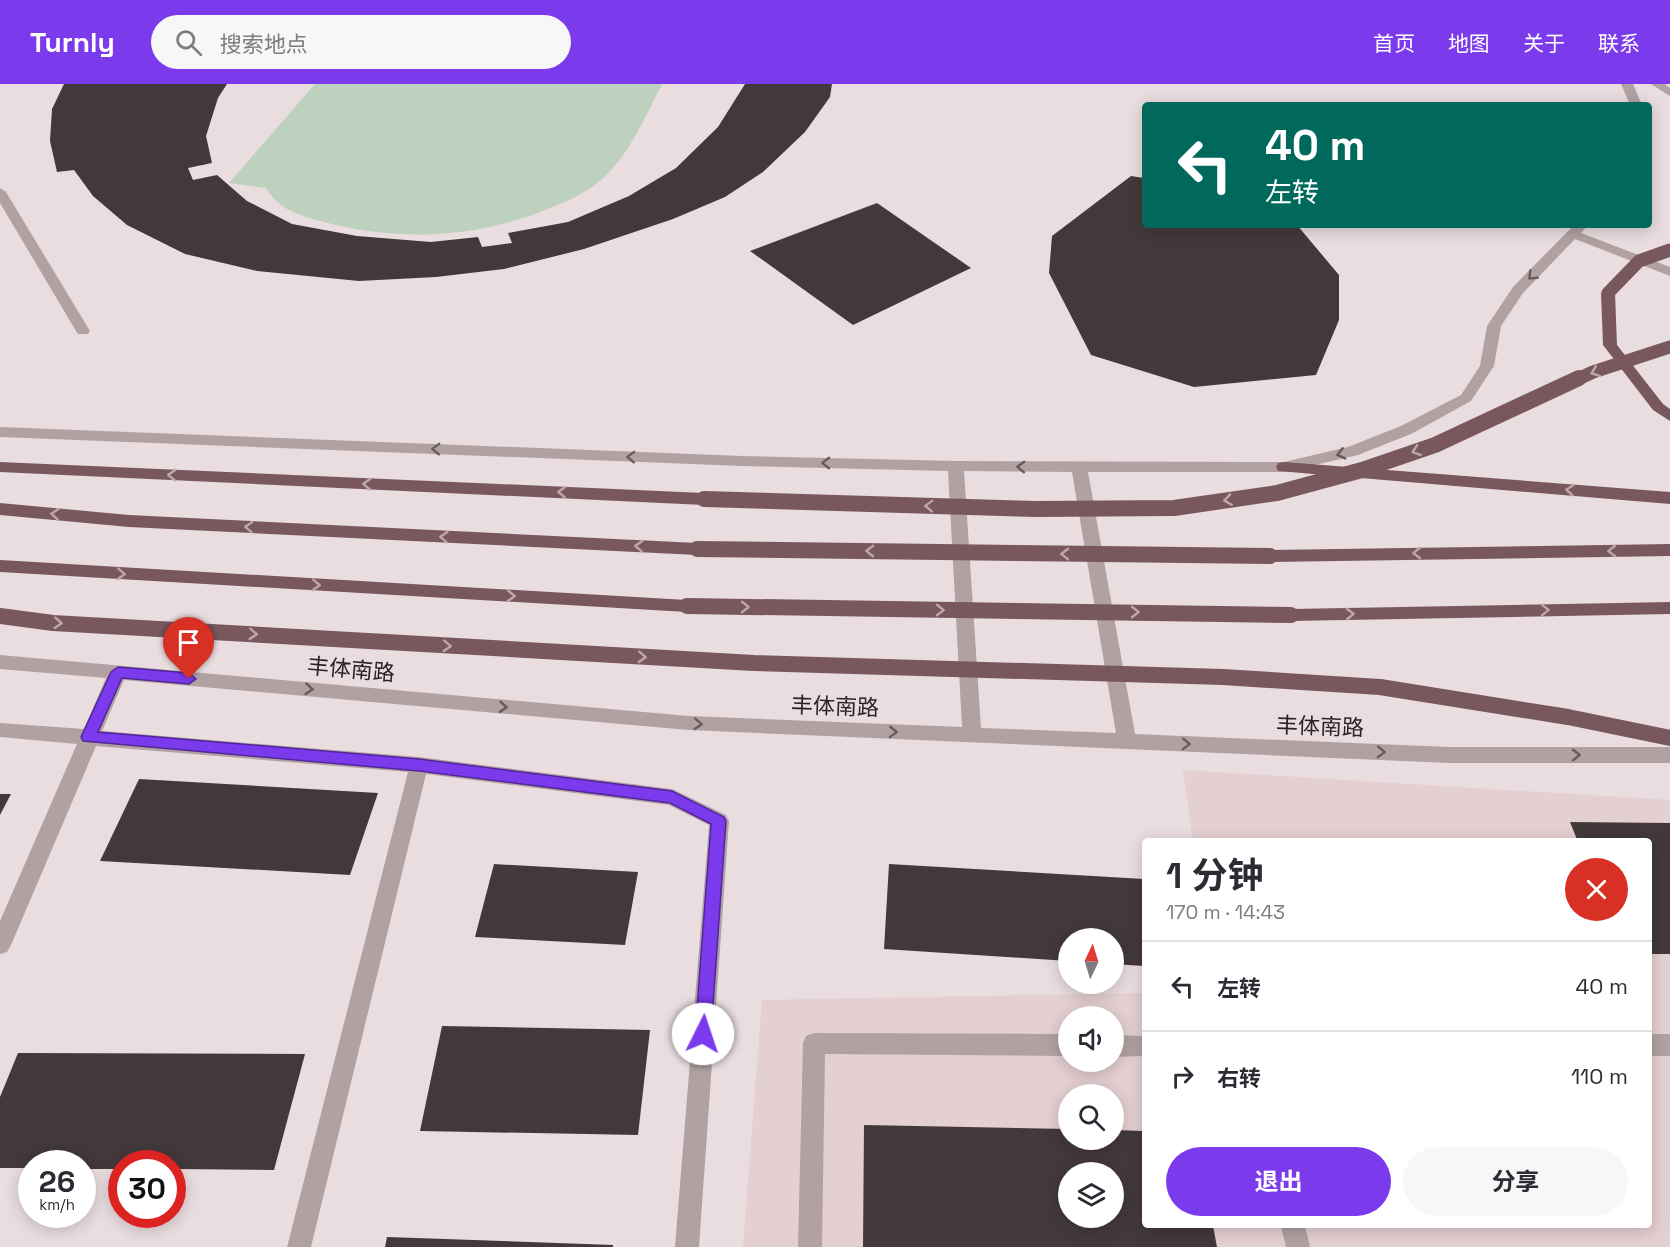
<!DOCTYPE html>
<html lang="zh">
<meta charset="utf-8">
<style>
body{margin:0;font-family:"Space Grotesk","Noto Sans SC",sans-serif;background:#f7f7f7;color:#2b2b33;height:100vh;display:flex;flex-direction:column;font-size:22px;white-space:nowrap}
*{box-sizing:border-box;margin:0}
p{font-size:20px;color:#7c7c81}
.icon{flex:none;width:33px;height:33px;fill:none;stroke:currentColor;stroke-width:2;stroke-linecap:round;stroke-linejoin:round}
.map{position:relative;flex:1;overflow:hidden}
.sheet{position:absolute;left:1142px;top:754px;width:510px;height:390px;display:flex;flex-direction:column;background:#fff;border-radius:6px;box-shadow:0 3px 15px #0003}
.sheet>*{flex:none}
.guide{position:absolute;left:1142px;top:18px;width:510px;height:126px;border-radius:6px;box-shadow:0 3px 15px #0003;background:#00695c;color:#fff;overflow:hidden}
.needle{width:39px;rotate:4deg}
.buttons{position:absolute;left:1058px;top:844px;display:grid;gap:12px}
.buttons a{display:grid;place-items:center;width:66px;height:66px;border-radius:50%;background:#fff;box-shadow:0 3px 15px #0003;font-size:30px}
.speed{position:absolute;left:18px;top:1066px;display:flex;gap:12px;font-size:30px;font-weight:700;text-align:center}
.speed>*{display:grid;place-content:center;width:78px;height:78px;border-radius:50%;background:#fff;box-shadow:0 3px 15px #0003;line-height:1}
.speed small{font-size:15px;font-weight:400}
.speed .limit{border:9px solid #d22;background:#fff;color:#111}
.pin{position:absolute;display:grid;place-items:center;width:51px;height:51px;color:#fff;margin:-62px -26px;border-radius:50% 50% 50% 0;rotate:-45deg;box-shadow:0 0 6px #0007}
.pin .icon{rotate:45deg}
.me{position:absolute;width:66px;margin:-33px;rotate:4deg;stroke-linejoin:round;filter:drop-shadow(0 0 4px #0008)}
.turn{display:flex;align-items:center;gap:21px;height:126px;padding:0 24px;font-size:27px}
.turn .icon{width:78px;height:78px;stroke-width:2.5}
.turn b{display:block;font-size:42px;line-height:51px}
.round{display:grid;place-items:center;flex:none;width:63px;height:63px;border-radius:32px;background:#f7f7f7}
.overview{display:flex;align-items:center;justify-content:space-between;height:102px;padding:0 24px}
h1{font-size:36px;font-weight:700;line-height:45px}
.cta{display:flex;gap:12px;margin-top:auto;padding:12px 24px}
.cta a{flex:1;height:69px;border-radius:36px;background:#7c3aed;color:#fff;font-size:24px;font-weight:700;line-height:69px;text-align:center}
.cta a+a{background:#f7f7f7;color:#2b2b33}
ul{padding:0;list-style:none}
li{display:flex;align-items:center;gap:18px;height:90px;padding:0 24px;border-top:2px solid #e1e1e2}
li div{flex:1}
li b{display:block;font-size:22px}
li em{font-style:normal}
header{display:flex;align-items:center;gap:36px;box-sizing:border-box;height:84px;padding:0 30px;background:#7c3aed;color:#fff}
header strong{font-size:28px}
nav{display:flex;gap:33px;margin-inline-start:auto;font-size:21px}
.search{width:420px;height:54px;background:#f7f7f7;display:flex;align-items:center;gap:15px;box-sizing:border-box;padding:0 21px;border-radius:33px;color:#7c7c81;font-size:22px}
.map>svg:first-child{display:block}
.built{fill:#e4cfd2;fill-rule:evenodd}
.green{fill:#bed1be}
.building{fill:#43393a;fill-rule:evenodd}
.lines{fill:none;stroke-linecap:round;stroke-linejoin:round}
.minor{fill:#b1a1a3;fill-rule:evenodd}
.highway{fill:#78585e;fill-rule:evenodd}
.highway-bridge-far1{stroke:#78585e;stroke-width:13}
.highway-bridge{stroke:#78585e;stroke-width:16}
.oneway{stroke:#665c5d}
.oneway2{stroke:#bca8ab}
.route{fill:#7c3aed;stroke:#51269a;stroke-width:1.5}
.labels{text-anchor:middle;dominant-baseline:central;stroke-width:6;stroke-linejoin:round;paint-order:stroke}
.street-label{font-size:22px;fill:#282424;stroke:#eadddf}
</style>
<header>
<strong>Turnly</strong>
<div class="search"><svg class="icon" aria-label="search" viewBox="0 0 24 24"><circle cx="10" cy="10" r="6"/><path d="M15 15l6 6"/></svg>搜索地点</div>
<nav><a>首页</a><a>地图</a><a>关于</a><a>联系</a></nav>
</header>
<div class="map">
<svg width="1670" height="1163" viewBox="0 0 1670 1163">
<rect width="100%" height="100%" fill="#eadddf"/>
<path class="built" d="M 1183,686 L 1670,716 L 1670,1163 L 743,1163 L 762,916 L 1144,909 L 1144,1142 L 1648,1142 L 1648,758 L 1193,757 ZM 1068,933 L 1113,933 L 1113,978 L 1068,978 ZM 1068,1011 L 1113,1011 L 1113,1056 L 1068,1056 ZM 1068,1089 L 1113,1089 L 1113,1134 L 1068,1134 Z"/>
<path class="green" d="M 315,0 L 662,0 C 645,33 630,70 602,95 C 588,108 568,117 550,124 C 481,153 405,158 332,140 C 316,136 294,131 281,121 C 275,117 270,110 266,104 L 229,99 Z"/>
<path class="building" d="M 64,0 L 227,0 L 218,14 L 206,52 L 212,79 L 188,84 L 193,96 L 217,91 L 247,117 L 292,140 L 357,152 L 431,158 L 478,153 L 482,163 L 512,159 L 508,149 L 568,138 L 629,112 L 676,84 L 718,43 L 745,0 L 832,0 L 830,13 L 805,48 L 763,88 L 725,113 L 673,135 L 584,165 L 504,185 L 436,193 L 359,197 L 257,187 L 185,170 L 127,141 L 93,112 L 74,86 L 57,88 L 50,57 L 52,25 Z
M 1131,92 L 1144,94 L 1144,141 L 1297,141 L 1339,191 L 1339,236 L 1316,291 L 1194,303 L 1091,271 L 1049,189 L 1052,152 Z
M 877,119 L 971,184 L 853,241 L 750,167 Z
M 139,695 L 378,709 L 350,791 L 100,777 Z
M 0,710 L 11,710 L 0,731 Z
M 1570,738 L 1670,739 L 1670,870 L 1648,870 L 1648,758 L 1578,758 Z
M 494,780 L 638,788 L 625,861 L 475,853 Z
M 889,780 L 1144,795 L 1144,882 L 1113,880 L 1113,855 L 1068,855 L 1068,877 L 884,865 Z
M 442,942 L 650,946 L 638,1051 L 420,1047 Z
M 18,969 L 305,970 L 274,1086 L 172,1085 L 172,1080 L 122,1080 L 122,1085 L 82,1085 L 82,1080 L 32,1080 L 32,1084 L 0,1084 L 0,1013 Z
M 864,1041 L 1068,1045 L 1068,1056 L 1113,1056 L 1113,1046 L 1144,1047 L 1144,1142 L 1213,1142 L 1217,1163 L 863,1163 ZM 1068,1089 L 1113,1089 L 1113,1134 L 1068,1134 Z
M 387,1153 L 613,1161 L 613,1163 L 385,1163 Z"/>
<g class="lines">
<path class="minor" d="M 1621,0 L 1633,0 L 1642,21 L 1630,21 Z
M 1651,0 L 1665,0 L 1670,4 L 1670,12 Z
M 0,104 L 6,108 L 90,247 L 88,250 L 78,250 L 76,247 L 0,119 Z
M 1574,141 L 1588,141 L 1581,149 L 1670,183 L 1670,192 L 1575,155 L 1523,209 L 1501,242 L 1494,282 L 1471,317 L 1411,350 L 1358,371 L 1284,388 L 1088,388 L 1135,650 L 1449,663 L 1670,663 L 1670,679 L 1449,679 L 689,646 L 124,596 L 102,647 L 419,673 L 672,705 L 726,731 L 729,737 L 699,1163 L 675,1163 L 709,741 L 669,721 L 426,690 L 311,1163 L 287,1163 L 408,688 L 96,662 L 11,861 L 7,868 L 0,870 L 0,837 L 77,660 L 0,653 L 0,639 L 84,645 L 106,594 L 0,585 L 0,571 L 689,632 L 962,643 L 948,387 L 742,382 L 0,353 L 0,343 L 742,372 L 956,377 L 1284,378 L 1348,363 L 1401,342 L 1461,311 L 1480,282 L 1487,242 L 1513,203 ZM 964,387 L 1072,388 L 1116,649 L 981,644 Z
M 814,949 L 1068,950 L 1068,972 L 825,970 L 822,1163 L 798,1163 L 803,959 L 806,952 Z
M 1648,950 L 1670,950 L 1670,972 L 1648,972 Z
M 1113,951 L 1144,952 L 1144,972 L 1113,973 Z
M 1281,1142 L 1305,1142 L 1310,1163 L 1286,1163 Z"/>
<path class="highway" d="M 1608,205 L 1615,209 L 1617,261 L 1663,320 L 1670,325 L 1670,337 L 1653,326 L 1603,261 L 1601,209 Z
M 0,378 L 704,409 L 710,411 L 712,415 L 710,419 L 704,421 L 0,388 Z
M 1284,378 L 1670,408 L 1670,420 L 1278,387 L 1276,383 L 1278,379 Z
M 0,419 L 129,431 L 697,459 L 703,461 L 705,465 L 703,469 L 697,471 L 129,443 L 0,431 Z
M 1670,460 L 1670,472 L 1270,478 L 1264,476 L 1262,472 L 1264,468 L 1270,466 Z
M 0,476 L 687,516 L 693,517 L 696,522 L 693,527 L 687,528 L 0,488 Z
M 1670,518 L 1670,530 L 1291,537 L 1285,536 L 1282,531 L 1285,526 L 1291,525 Z"/>
<path class="highway-bridge-far1" d="M 1608,209 L 1639,177 L 1670,166
M 1576,296 L 1593,288 L 1670,263"/>
<path class="highway-bridge" d="M 704,415 L 1036,425 L 1174,424 L 1277,409 L 1362,386 L 1435,361 L 1579,294
M 697,465 L 1270,472
M 687,522 L 1291,531
M 0,532 L 53,539 L 754,579 L 1223,593 L 1380,603 L 1568,633 L 1670,654"/>
</g>
<defs><path id="oneway-chevron" d="M-2-3.5L2.5 0L-2 3.5" fill="none" stroke-width="1.6" stroke-linecap="round" stroke-linejoin="round" transform="scale(1.5)"/></defs>
<g class="oneway">
<use href="#oneway-chevron" transform="translate(1532 192) rotate(135)"/>
<use href="#oneway-chevron" transform="translate(436 365) rotate(-178)"/>
<use href="#oneway-chevron" transform="translate(1341 370) rotate(167)"/>
<use href="#oneway-chevron" transform="translate(631 373) rotate(-178)"/>
<use href="#oneway-chevron" transform="translate(826 379) rotate(-179)"/>
<use href="#oneway-chevron" transform="translate(1021 383) rotate(-179)"/>
<use href="#oneway-chevron" transform="translate(309 605) rotate(5)"/>
<use href="#oneway-chevron" transform="translate(503 623) rotate(5)"/>
<use href="#oneway-chevron" transform="translate(698 640) rotate(3)"/>
<use href="#oneway-chevron" transform="translate(893 648) rotate(2)"/>
<use href="#oneway-chevron" transform="translate(1186 660) rotate(2)"/>
<use href="#oneway-chevron" transform="translate(1381 668) rotate(2)"/>
<use href="#oneway-chevron" transform="translate(1576 671)"/>
</g>
<g class="oneway2">
<use href="#oneway-chevron" transform="translate(1595 288) rotate(159)"/>
<use href="#oneway-chevron" transform="translate(1416 367) rotate(161)"/>
<use href="#oneway-chevron" transform="translate(172 391) rotate(-177)"/>
<use href="#oneway-chevron" transform="translate(367 400) rotate(-177)"/>
<use href="#oneway-chevron" transform="translate(1570 406) rotate(-175)"/>
<use href="#oneway-chevron" transform="translate(562 408) rotate(-177)"/>
<use href="#oneway-chevron" transform="translate(1228 416) rotate(171)"/>
<use href="#oneway-chevron" transform="translate(929 422) rotate(-178)"/>
<use href="#oneway-chevron" transform="translate(55 430) rotate(-175)"/>
<use href="#oneway-chevron" transform="translate(249 443) rotate(-177)"/>
<use href="#oneway-chevron" transform="translate(444 453) rotate(-177)"/>
<use href="#oneway-chevron" transform="translate(639 462) rotate(-177)"/>
<use href="#oneway-chevron" transform="translate(870 467) rotate(-179)"/>
<use href="#oneway-chevron" transform="translate(1612 467) rotate(179)"/>
<use href="#oneway-chevron" transform="translate(1417 469) rotate(179)"/>
<use href="#oneway-chevron" transform="translate(1065 470) rotate(-179)"/>
<use href="#oneway-chevron" transform="translate(121 490) rotate(3)"/>
<use href="#oneway-chevron" transform="translate(316 501) rotate(3)"/>
<use href="#oneway-chevron" transform="translate(511 512) rotate(3)"/>
<use href="#oneway-chevron" transform="translate(745 523) rotate(1)"/>
<use href="#oneway-chevron" transform="translate(940 526) rotate(1)"/>
<use href="#oneway-chevron" transform="translate(1545 526) rotate(-1)"/>
<use href="#oneway-chevron" transform="translate(1135 528) rotate(1)"/>
<use href="#oneway-chevron" transform="translate(1350 530) rotate(-1)"/>
<use href="#oneway-chevron" transform="translate(58 539) rotate(4)"/>
<use href="#oneway-chevron" transform="translate(253 550) rotate(3)"/>
<use href="#oneway-chevron" transform="translate(447 562) rotate(3)"/>
<use href="#oneway-chevron" transform="translate(642 573) rotate(3)"/>
</g>
<path class="route" d="M 118,583 L 189,589 L 196,595 L 189,600 L 122,594 L 98,648 L 419,675 L 672,707 L 724,733 L 726,737 L 711,950 L 709,956 L 703,958 L 697,956 L 695,950 L 711,740 L 670,719 L 419,687 L 83,657 L 81,653 L 111,588 Z"/>
<g class="labels">
<g class="street-label">
<text transform="translate(351 585) rotate(5)">丰体南路</text>
<text transform="translate(835 622) rotate(2)">丰体南路</text>
<text transform="translate(1320 642) rotate(2)">丰体南路</text>
</g>
</g>
</svg>
<div class="buttons">
<a><svg class="needle" viewBox="-14 -14 28 28"><path d="M0-13l5 13h-10z" fill="#e53935"/><path d="M0 13l5-13h-10z" fill="#7c7c81"/></svg></a>
<a><svg class="icon" aria-label="sound" viewBox="0 0 24 24"><path d="M4 9h4l5-4v14l-5-4H4zM17 9q2 3 0 6"/></svg></a>
<a><svg class="icon" aria-label="search" viewBox="0 0 24 24"><circle cx="10" cy="10" r="6"/><path d="M15 15l6 6"/></svg></a>
<a><svg class="icon" aria-label="layers" viewBox="0 0 24 24"><path d="M12 4l9 5-9 5-9-5zM3 14l9 5 9-5"/></svg></a>
</div>
<div class="speed"><div>26<small>km/h</small></div><div class="limit">30</div></div>
<div class="pin" style="left:189px;top:595px;background:#d93025"><svg class="icon" aria-label="arrive" viewBox="0 0 24 24"><path d="M6 21V4h12l-3 4 3 4H6"/></svg></div>
<svg class="me" style="left:703px;top:950px" viewBox="-20 -20 40 40"><circle r="19" fill="#fff"/><path d="M0-13L10 11 0 6-10 11z" fill="#7c3aed"/></svg>
<div class="guide">
<div class="turn"><svg class="icon" aria-label="left" viewBox="0 0 24 24"><path d="M17 20v-9H6M10 6l-5 5 5 5"/></svg><div><b>40 m</b>左转</div></div>
</div>
<section class="sheet">
<div class="overview"><div><h1>1 分钟</h1><p>170 m · 14:43</p></div><a class="round" style="background:#d93025;color:#fff"><svg class="icon" aria-label="close" viewBox="0 0 24 24"><path d="M6 6l12 12M18 6L6 18"/></svg></a></div>
<ul>
<li><svg class="icon" aria-label="left" viewBox="0 0 24 24"><path d="M17 20v-9H6M10 6l-5 5 5 5"/></svg><div><b>左转</b></div><em>40 m</em></li>
<li><svg class="icon" aria-label="right" viewBox="0 0 24 24"><path d="M7 20v-9h11M14 6l5 5-5 5"/></svg><div><b>右转</b></div><em>110 m</em></li>
</ul>
<div class="cta"><a>退出</a><a>分享</a></div>
</section>
</div>
